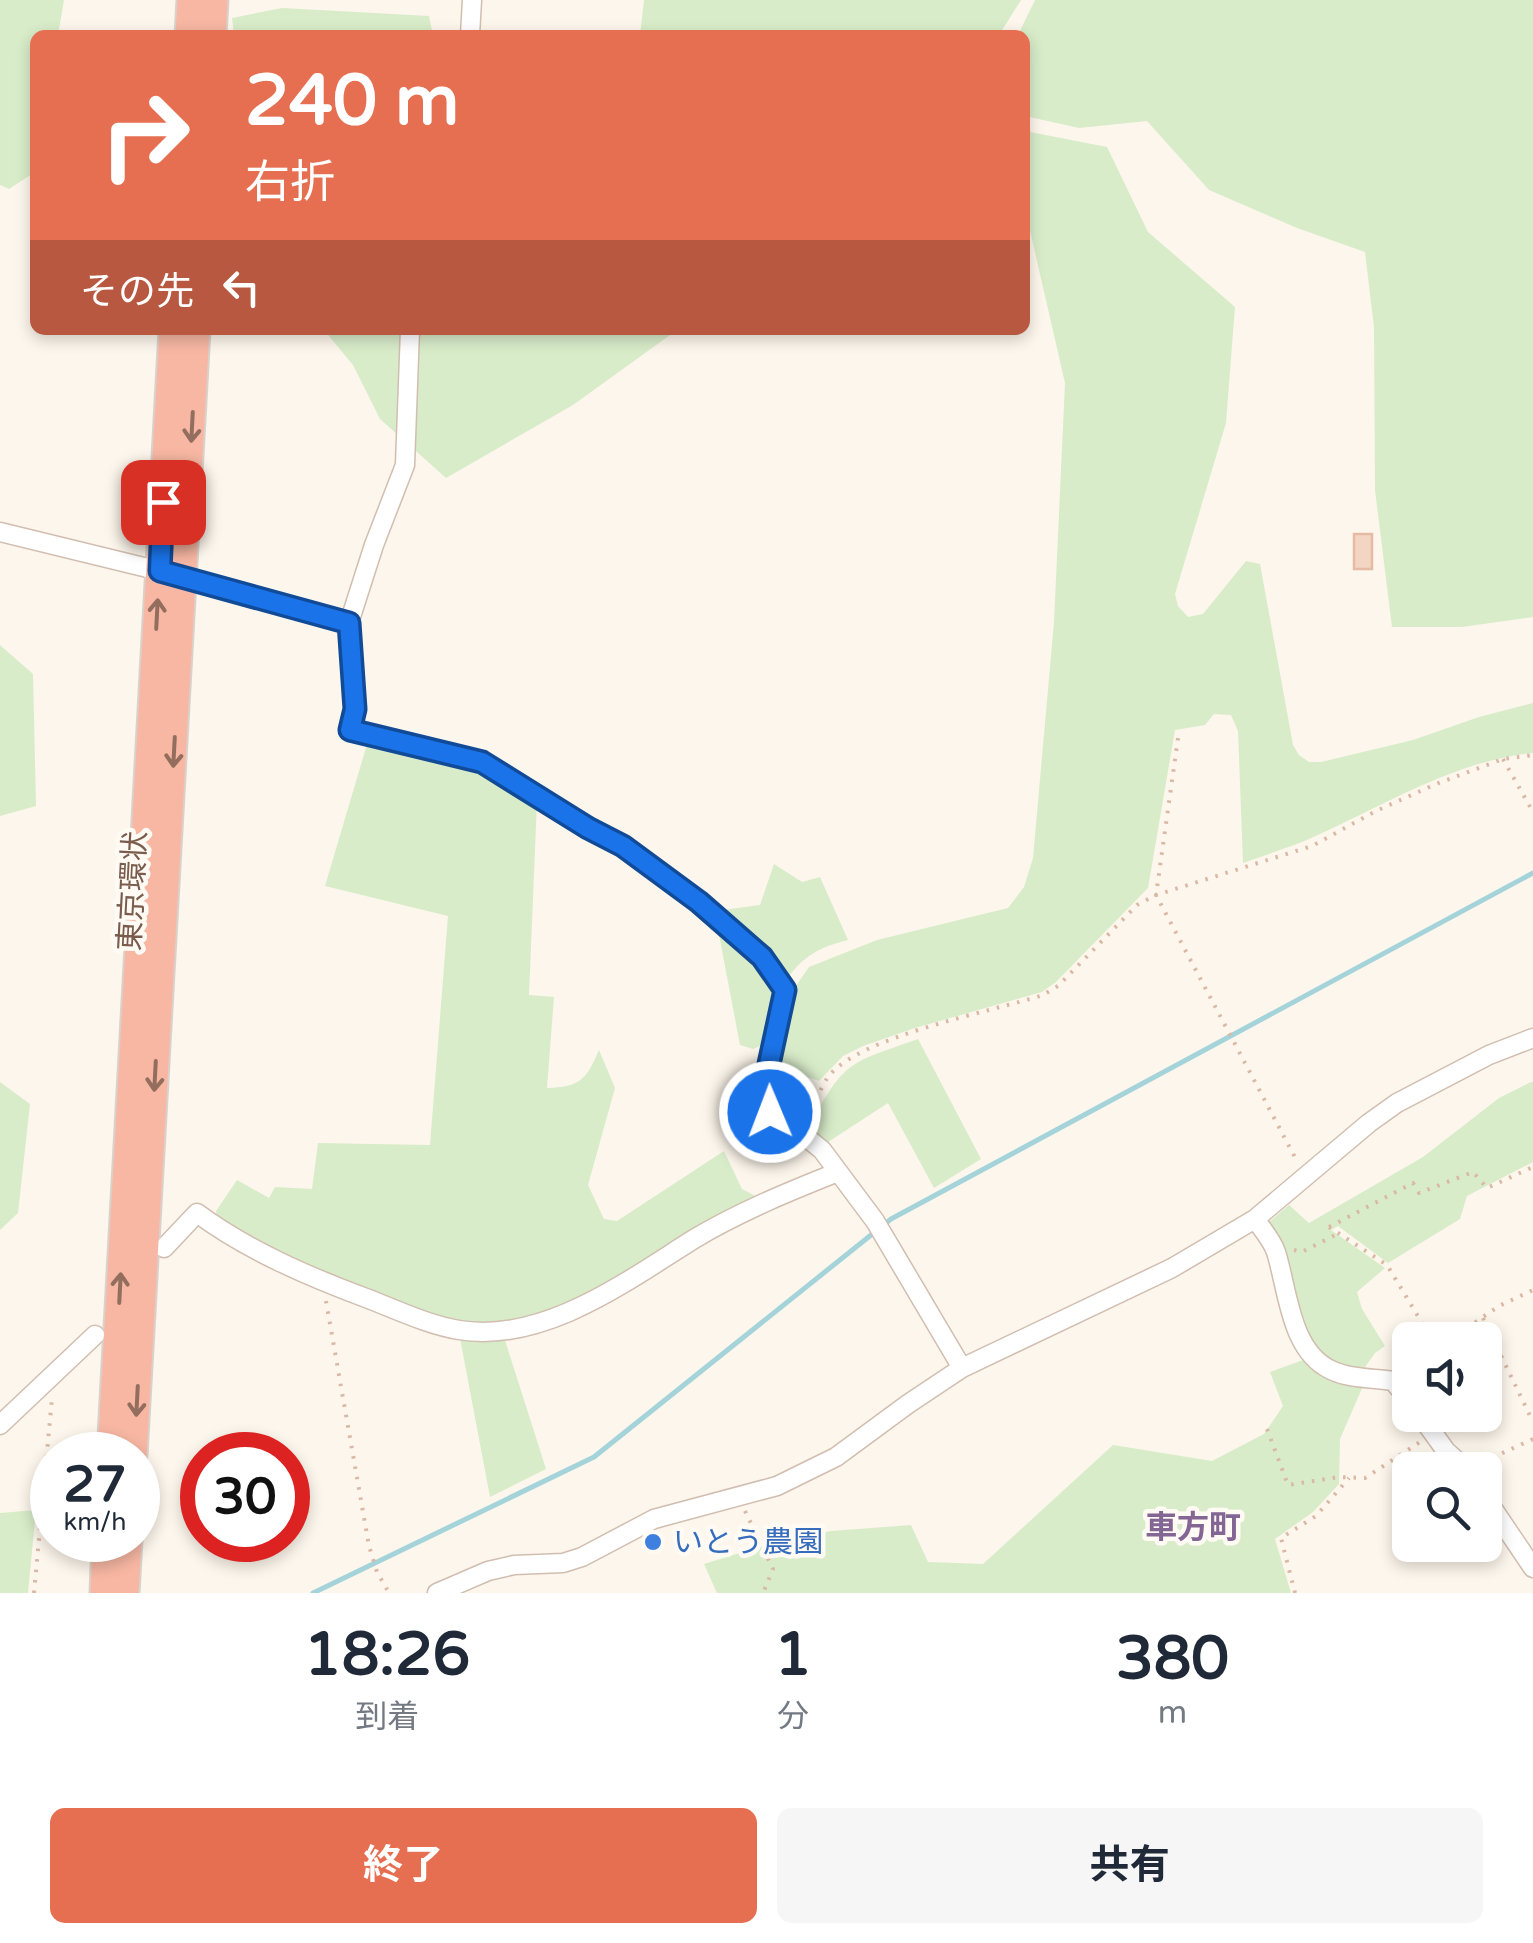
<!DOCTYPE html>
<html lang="ja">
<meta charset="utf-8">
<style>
body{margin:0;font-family:"Varela Round","Noto Sans JP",sans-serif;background:#f6f6f7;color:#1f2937;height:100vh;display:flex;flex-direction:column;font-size:38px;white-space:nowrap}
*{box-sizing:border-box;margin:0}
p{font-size:32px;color:#747a83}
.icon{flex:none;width:55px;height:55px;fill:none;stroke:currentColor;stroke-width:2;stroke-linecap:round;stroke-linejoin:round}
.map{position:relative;height:1593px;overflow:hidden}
.side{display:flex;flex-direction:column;background:#fff;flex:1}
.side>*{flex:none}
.top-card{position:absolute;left:30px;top:30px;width:1000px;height:305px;border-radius:15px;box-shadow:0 5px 15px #0003;background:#e76f51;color:#fff;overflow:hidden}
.controls{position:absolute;left:1392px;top:1322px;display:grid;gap:20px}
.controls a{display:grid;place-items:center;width:110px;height:110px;border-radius:15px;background:#fff;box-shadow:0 5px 15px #0003;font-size:50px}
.speed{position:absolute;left:30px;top:1432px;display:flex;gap:20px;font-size:50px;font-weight:700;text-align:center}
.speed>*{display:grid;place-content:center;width:130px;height:130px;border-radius:50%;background:#fff;box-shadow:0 5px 15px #0003;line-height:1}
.speed small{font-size:25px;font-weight:400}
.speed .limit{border:15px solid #d22;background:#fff;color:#111}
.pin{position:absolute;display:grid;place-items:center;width:85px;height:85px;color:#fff;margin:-42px;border-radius:20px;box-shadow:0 5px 15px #0006}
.me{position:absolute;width:110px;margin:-55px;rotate:359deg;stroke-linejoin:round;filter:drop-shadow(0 0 8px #0008)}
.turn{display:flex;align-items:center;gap:35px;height:210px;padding:0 50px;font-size:45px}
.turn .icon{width:130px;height:130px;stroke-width:2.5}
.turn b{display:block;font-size:70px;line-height:85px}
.then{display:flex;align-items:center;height:95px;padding:0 50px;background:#0003;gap:20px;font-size:38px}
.eta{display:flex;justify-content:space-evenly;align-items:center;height:170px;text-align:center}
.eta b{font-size:60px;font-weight:700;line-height:70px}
.button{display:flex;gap:20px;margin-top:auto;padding:20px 50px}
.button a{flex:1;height:115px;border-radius:15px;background:#e76f51;color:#fff;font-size:40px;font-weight:700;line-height:115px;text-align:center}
.button a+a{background:#f6f6f7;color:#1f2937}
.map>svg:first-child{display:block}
.green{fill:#d8ecc9}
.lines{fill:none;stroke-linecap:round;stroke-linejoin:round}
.stream{stroke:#a5d3da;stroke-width:5}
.building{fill:#f3d5c3;stroke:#e6bba3;stroke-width:2.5}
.minor-casing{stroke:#d1beb0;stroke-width:21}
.highway-casing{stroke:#dad1cd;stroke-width:29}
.path{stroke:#d9b8a5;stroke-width:4;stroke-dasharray:2.5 8;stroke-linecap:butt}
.minor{stroke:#fff;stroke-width:18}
.highway{stroke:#f7b7a3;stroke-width:25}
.oneway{stroke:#936e5e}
.route-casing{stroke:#114b97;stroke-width:25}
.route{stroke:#1a73e8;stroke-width:18}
.shop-dot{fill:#3f7fe0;stroke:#fffaf3;stroke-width:4}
.labels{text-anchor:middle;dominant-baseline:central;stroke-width:9;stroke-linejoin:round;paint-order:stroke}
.street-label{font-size:30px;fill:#7a5c4d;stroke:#fffaf3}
.shop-label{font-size:30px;fill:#366cbe;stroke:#fffaf3;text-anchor:start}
.neighbourhood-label{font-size:32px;font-weight:bold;fill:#846695;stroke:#fffaf3}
</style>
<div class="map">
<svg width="1533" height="1593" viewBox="0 0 1533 1593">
<rect width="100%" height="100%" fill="#fdf6ec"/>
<path class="green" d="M 0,0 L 64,0 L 58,35 L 35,35 L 35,172 L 9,189 L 0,185 Z
M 644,0 L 1021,0 L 999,35 L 640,35 Z
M 1035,0 L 1533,0 L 1533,617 L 1462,627 L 1392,627 L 1375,490 L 1374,327 L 1365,252 L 1297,228 L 1209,190 L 1147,121 L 1079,128 L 1025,116 L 1025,35 L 1018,35 Z
M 282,8 L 429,16 L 433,35 L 234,35 L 232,18 Z
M 1025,131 L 1107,147 L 1148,232 L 1235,307 L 1226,423 L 1175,594 L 1178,606 L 1188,617 L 1203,614 L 1246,561 L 1260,564 L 1293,745 L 1299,755 L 1309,762 L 1321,762 L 1413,740 L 1479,717 L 1533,703 L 1533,753 C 1453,761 1382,807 1309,839 C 1288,848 1265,855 1243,863 L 1238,731 L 1231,715 L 1214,714 L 1205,725 L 1175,730 L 1148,888 L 1056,982 L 1042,992 L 915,1028 L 863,1046 L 843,1056 L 819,1081 L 774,1066 L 791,993 L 809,967 L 877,940 L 1008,908 L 1024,887 L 1033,858 L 1054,622 L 1065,383 L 1025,209 Z
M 324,330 L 677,330 L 573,405 L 446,478 L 380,419 L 353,365 Z
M 0,645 L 33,674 L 36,806 L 0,816 Z
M 368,741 L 480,767 L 537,801 L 529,995 L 554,997 L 547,1088 C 580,1087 586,1080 599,1050 L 615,1088 L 588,1185 L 604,1219 L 617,1221 L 724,1151 L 742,1189 L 763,1200 L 594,1295 L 548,1313 L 502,1326 L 458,1326 L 333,1279 L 217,1220 L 216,1211 L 237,1180 L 269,1198 L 275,1187 L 312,1189 L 318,1143 L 430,1145 L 448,916 L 325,886 Z
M 774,864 L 802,882 L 820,877 L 848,940 C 820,947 802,956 786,981 L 715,911 L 760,905 Z
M 717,924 L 759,963 L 778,992 L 767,1043 L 753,1049 L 740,1045 Z
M 918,1039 L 981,1159 L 934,1188 L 888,1103 L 825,1144 L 809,1126 C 846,1059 848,1064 918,1039 Z
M 1533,1081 L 1533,1162 L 1467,1196 L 1460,1219 L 1388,1263 L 1338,1226 L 1331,1230 L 1385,1268 L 1357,1292 L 1362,1309 L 1385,1346 L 1375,1353 L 1363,1370 C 1298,1367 1301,1299 1284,1251 C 1280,1241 1274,1232 1268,1223 L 1289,1205 L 1309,1223 L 1423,1157 L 1499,1098 Z
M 0,1082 L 30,1104 L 18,1213 L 0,1230 Z
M 459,1333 L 503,1334 L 546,1469 L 490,1497 Z
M 1303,1360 L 1320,1372 L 1363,1386 L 1340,1439 L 1339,1484 L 1313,1512 L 1275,1539 L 1291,1593 L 717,1593 L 704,1564 L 772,1543 L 831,1531 L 911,1525 L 928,1562 L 983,1564 L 1113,1445 L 1212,1461 L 1264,1434 L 1283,1406 L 1270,1372 Z
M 36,1510 L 28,1593 L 0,1593 L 0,1513 Z"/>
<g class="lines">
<path class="stream" d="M 313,1593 L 594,1457 L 891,1219 L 1533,873"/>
</g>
<path class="building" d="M 1354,534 L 1372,534 L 1372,569 L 1354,569 Z"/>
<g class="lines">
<g class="minor-casing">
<path id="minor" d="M 470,35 L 472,0
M 0,532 L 160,571 L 349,623 L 355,709 L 350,730 L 482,762 L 587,828 L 623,846 L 699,902 L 762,957 L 785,989 L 766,1079 L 770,1112 L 775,1119 L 801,1133 L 822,1150 L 875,1221 L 962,1368
M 349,623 L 374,545 L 405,465 L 410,330
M 1255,1219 C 1262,1229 1272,1240 1276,1252 C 1288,1290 1290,1351 1331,1370 C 1350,1379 1373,1378 1393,1381 L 1410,1401
M 164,1248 L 197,1213 C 247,1250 307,1276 366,1298 C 395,1309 428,1325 459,1330 C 543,1344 627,1281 694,1239 C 739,1212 790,1191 838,1172
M 1420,1415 L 1446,1451 L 1467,1470
M 0,1425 L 95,1335
M 1485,1497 L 1533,1568
M 437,1593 L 488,1571 L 514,1565 L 563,1563 L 582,1557 L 654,1519 L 777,1486 L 836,1457 L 908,1404 L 962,1368 L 1172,1268 L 1255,1219 L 1369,1123 L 1397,1103 L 1489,1055 L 1533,1038"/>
</g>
<g class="highway-casing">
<path id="highway" d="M 188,35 L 190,0
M 213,35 L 215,0
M 110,1455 L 172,330
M 134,1455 L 197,330
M 103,1593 L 105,1540
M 126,1593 L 129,1540"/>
</g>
<path class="path" d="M 1178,738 L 1156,895 L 1298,1163
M 1503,759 L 1533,812
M 808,1119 C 814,1105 820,1089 828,1077 C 859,1036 991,1012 1043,995 L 1058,986 L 1137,905 L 1156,895 L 1312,846 L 1376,811 L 1436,784 L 1503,759 L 1533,755
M 1329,1227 L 1387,1265 L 1430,1336 L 1474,1323 L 1499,1306 L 1533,1290
M 1329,1227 L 1413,1183 L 1419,1193 L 1473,1172 L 1487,1188 L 1533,1167
M 1294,1250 L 1302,1252 L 1339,1233
M 326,1301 L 369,1546 L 377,1572 L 389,1593
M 1483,1318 L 1533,1422
M 1267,1429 L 1288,1485 L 1339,1477 L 1365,1478 L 1420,1442
M 1483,1462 L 1533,1439
M 745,1511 L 773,1569 L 763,1593
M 34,1593 L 52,1398
M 1295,1593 L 1281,1538 L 1316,1516 L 1349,1478"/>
<use href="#minor" class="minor"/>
<use href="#highway" class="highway"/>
</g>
<defs><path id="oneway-shaft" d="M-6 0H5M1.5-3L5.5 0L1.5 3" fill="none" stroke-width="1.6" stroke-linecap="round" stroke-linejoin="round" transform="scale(2.5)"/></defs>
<g class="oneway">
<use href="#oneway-shaft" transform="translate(192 427) rotate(93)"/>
<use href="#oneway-shaft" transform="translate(157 614) rotate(-87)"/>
<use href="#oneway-shaft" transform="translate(174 752) rotate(93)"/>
<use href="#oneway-shaft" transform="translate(155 1076) rotate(93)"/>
<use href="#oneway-shaft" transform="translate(120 1288) rotate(-87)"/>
<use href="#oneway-shaft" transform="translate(137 1401) rotate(93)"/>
</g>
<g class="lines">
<g class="route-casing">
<path id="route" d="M 163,502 L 160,571 L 349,623 L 355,709 L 350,730 L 482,762 L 588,828 L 623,846 L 699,902 L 762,957 L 785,990 L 766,1078 L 770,1112"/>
</g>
<use href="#route" class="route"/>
</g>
<circle class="shop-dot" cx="653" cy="1542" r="10"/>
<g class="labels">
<g class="street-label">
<text transform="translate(133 891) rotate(-87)">東京環状</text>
</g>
<g class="shop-label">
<text x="673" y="1542">いとう農園</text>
</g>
<g class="neighbourhood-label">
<text x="1193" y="1528">車方町</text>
</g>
</g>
</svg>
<div class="controls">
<a><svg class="icon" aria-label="sound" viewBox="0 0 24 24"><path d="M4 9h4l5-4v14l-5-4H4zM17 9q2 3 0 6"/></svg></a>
<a><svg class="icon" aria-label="search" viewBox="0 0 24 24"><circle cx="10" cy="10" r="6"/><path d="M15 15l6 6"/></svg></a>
</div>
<div class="speed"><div>27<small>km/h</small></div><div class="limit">30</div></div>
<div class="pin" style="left:163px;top:502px;background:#d93025"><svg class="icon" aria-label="arrive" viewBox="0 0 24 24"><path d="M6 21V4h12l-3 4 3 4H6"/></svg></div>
<svg class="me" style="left:770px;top:1112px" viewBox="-20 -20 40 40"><circle r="17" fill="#1a73e8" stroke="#fff" stroke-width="3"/><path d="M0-11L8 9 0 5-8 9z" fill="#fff"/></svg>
<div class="top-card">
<div class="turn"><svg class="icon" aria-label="right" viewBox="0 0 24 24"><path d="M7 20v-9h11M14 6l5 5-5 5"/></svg><div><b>240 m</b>右折</div></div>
<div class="then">その先<svg class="icon" aria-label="left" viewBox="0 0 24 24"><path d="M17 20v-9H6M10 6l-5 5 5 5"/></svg></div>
</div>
</div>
<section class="side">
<div class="eta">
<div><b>18:26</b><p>到着</p></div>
<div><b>1</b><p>分</p></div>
<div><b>380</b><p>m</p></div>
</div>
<div class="button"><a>終了</a><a>共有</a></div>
</section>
